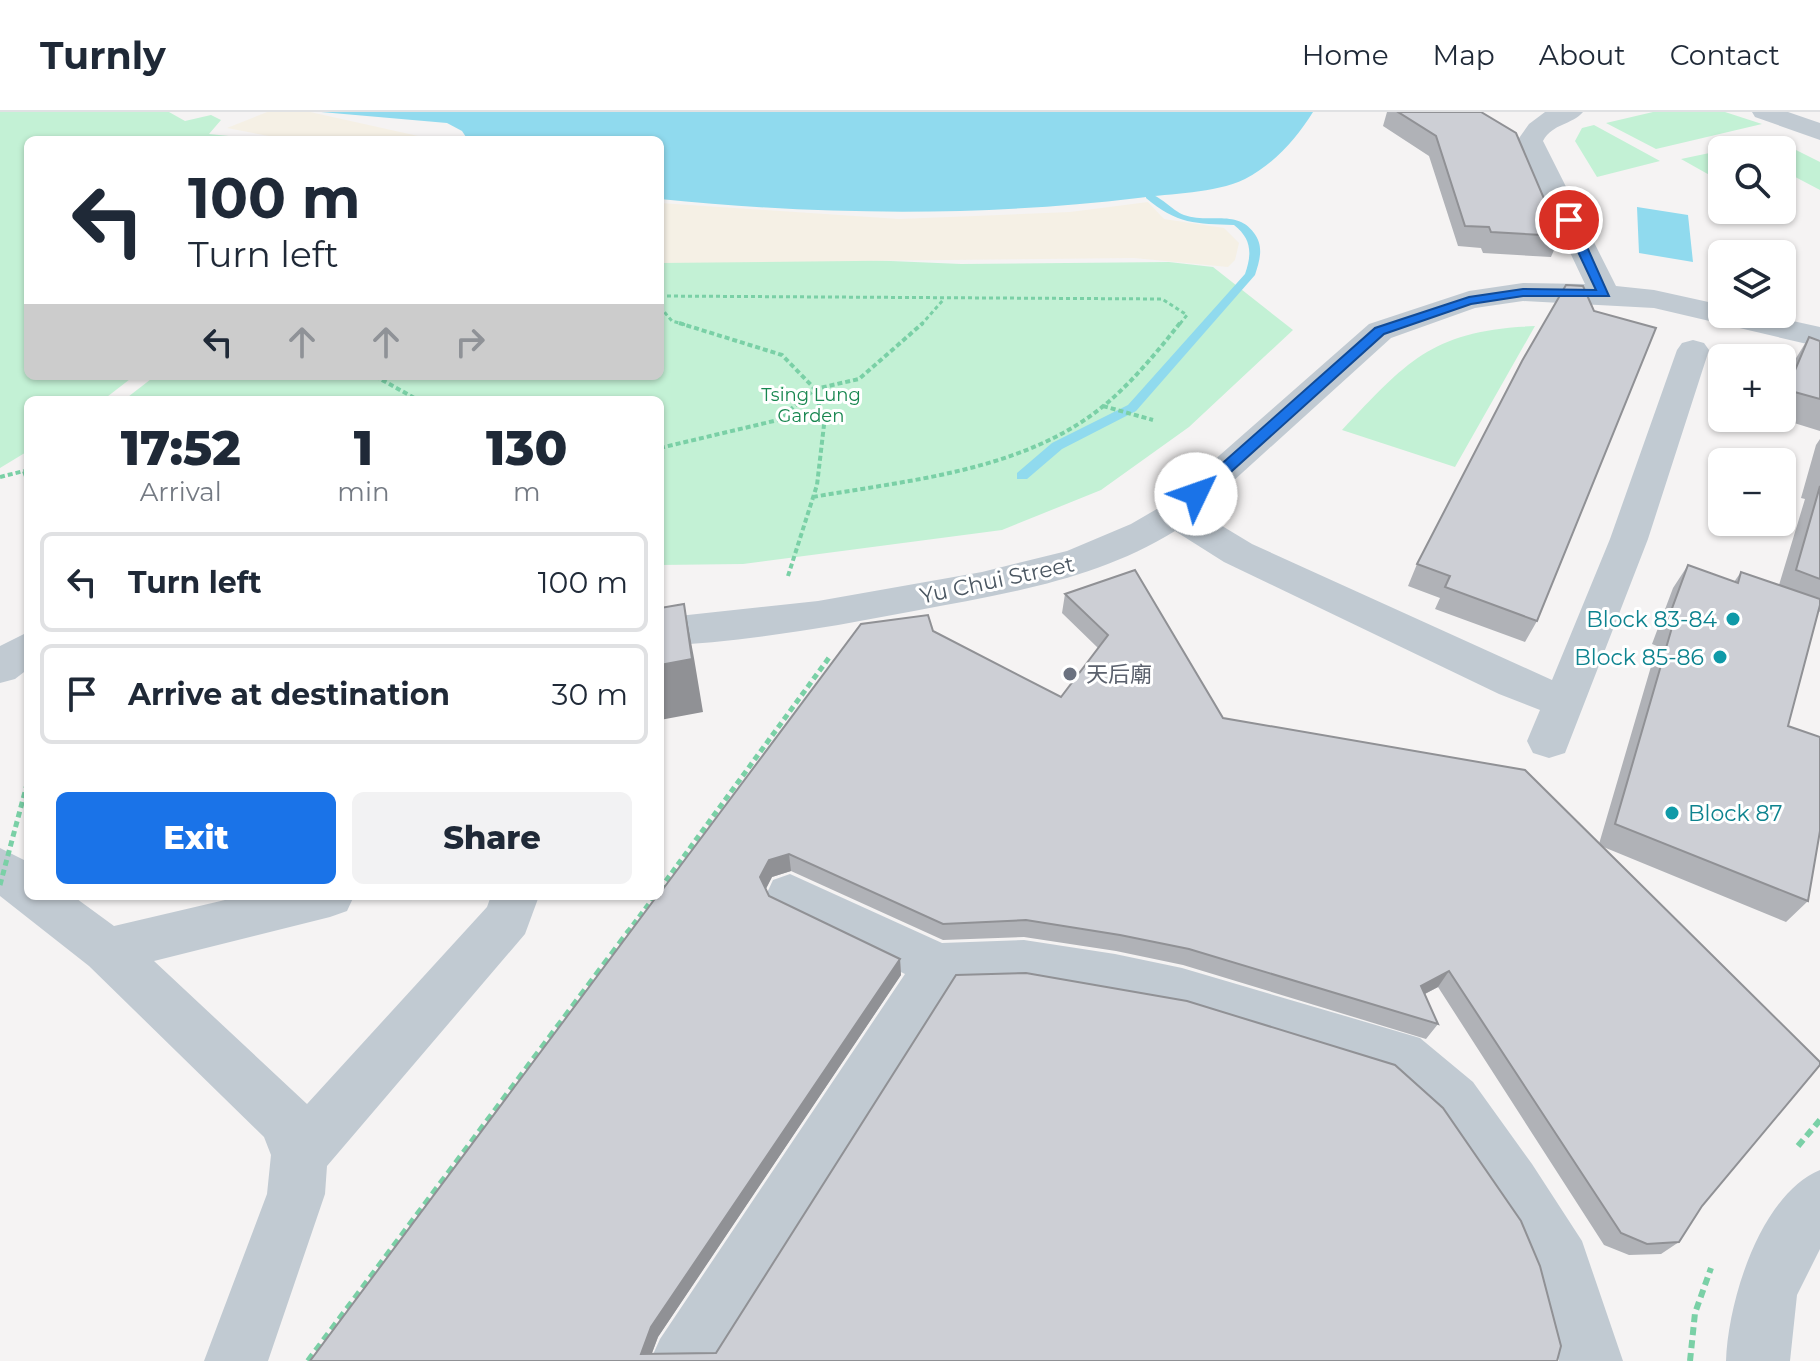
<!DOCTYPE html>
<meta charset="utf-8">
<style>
body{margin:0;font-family:Montserrat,"Noto Sans TC",sans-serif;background:#f2f2f3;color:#1f2937;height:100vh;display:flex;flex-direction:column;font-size:30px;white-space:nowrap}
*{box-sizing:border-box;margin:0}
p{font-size:26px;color:#747a83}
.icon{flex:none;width:44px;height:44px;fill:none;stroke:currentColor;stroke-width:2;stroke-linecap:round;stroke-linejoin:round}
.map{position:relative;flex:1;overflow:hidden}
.panel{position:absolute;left:24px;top:284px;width:640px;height:504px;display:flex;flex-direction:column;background:#fff;border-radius:12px;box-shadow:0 2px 6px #0004}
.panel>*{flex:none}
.hud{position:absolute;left:24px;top:24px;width:640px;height:244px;border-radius:12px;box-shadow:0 2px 6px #0004;background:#fff;color:#1f2937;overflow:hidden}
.fabs{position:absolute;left:1708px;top:24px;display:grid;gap:16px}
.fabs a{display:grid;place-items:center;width:88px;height:88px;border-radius:12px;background:#fff;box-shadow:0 2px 6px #0004;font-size:40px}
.pin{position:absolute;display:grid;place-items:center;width:68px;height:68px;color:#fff;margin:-34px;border:4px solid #fff;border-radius:50%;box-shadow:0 2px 8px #0007}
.me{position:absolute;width:88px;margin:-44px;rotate:48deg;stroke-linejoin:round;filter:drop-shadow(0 0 6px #0008)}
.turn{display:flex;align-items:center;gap:28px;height:168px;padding:0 32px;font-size:36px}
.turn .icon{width:104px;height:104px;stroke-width:2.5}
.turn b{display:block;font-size:56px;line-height:68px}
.lanes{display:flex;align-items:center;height:76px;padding:0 32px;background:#0003;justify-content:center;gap:40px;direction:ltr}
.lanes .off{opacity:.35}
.eta{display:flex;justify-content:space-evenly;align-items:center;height:136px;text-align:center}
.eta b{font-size:48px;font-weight:800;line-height:56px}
.action{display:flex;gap:16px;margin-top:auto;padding:16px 32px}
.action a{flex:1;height:92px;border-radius:12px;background:#1a73e8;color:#fff;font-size:32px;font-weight:800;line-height:92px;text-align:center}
.action a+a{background:#f2f2f3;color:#1f2937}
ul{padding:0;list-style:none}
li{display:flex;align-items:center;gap:24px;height:100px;margin:0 16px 12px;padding:0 16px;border:4px solid #e0e1e3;border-radius:12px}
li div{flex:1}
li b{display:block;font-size:30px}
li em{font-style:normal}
header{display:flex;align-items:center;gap:48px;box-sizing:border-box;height:112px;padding:0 40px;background:#fff;border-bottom:2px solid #e0e1e3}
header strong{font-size:38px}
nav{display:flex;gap:44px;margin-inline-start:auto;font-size:28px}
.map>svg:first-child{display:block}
.green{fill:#c3f1d5}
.sand{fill:#f5f0e5}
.water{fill:#90daee}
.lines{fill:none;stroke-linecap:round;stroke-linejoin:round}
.stream{fill:#90daee;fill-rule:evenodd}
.path-far3{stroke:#7ad0a6;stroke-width:3;stroke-dasharray:4 3;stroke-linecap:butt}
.path-far2{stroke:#7ad0a6;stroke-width:4;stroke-dasharray:5 3;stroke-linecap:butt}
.path-far1{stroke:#7ad0a6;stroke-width:5;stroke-dasharray:6 4;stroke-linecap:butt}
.path{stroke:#7ad0a6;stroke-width:6;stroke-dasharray:8 5;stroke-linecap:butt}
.minor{fill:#c1cad2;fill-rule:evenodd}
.path-bridge{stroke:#7ad0a6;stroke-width:5;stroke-dasharray:6 4;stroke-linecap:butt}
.wall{fill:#b0b2b7}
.shaded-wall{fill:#909195}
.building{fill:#cdcfd5;stroke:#909195;stroke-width:2}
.route{fill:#1a73e8;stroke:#114b97;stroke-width:2}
.culture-dot{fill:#0f9aa8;stroke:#fff;stroke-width:3}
.worship-dot{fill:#6b7280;stroke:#fff;stroke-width:3}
.labels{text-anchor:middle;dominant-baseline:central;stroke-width:6;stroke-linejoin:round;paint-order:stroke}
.far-park-label{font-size:18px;fill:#17864f;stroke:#fff}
.street-label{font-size:22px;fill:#4a5661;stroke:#fff}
.culture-label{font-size:22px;fill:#0d838f;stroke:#fff;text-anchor:end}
.worship-label{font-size:22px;fill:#5b616d;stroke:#fff;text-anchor:start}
</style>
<header>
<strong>Turnly</strong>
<nav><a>Home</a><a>Map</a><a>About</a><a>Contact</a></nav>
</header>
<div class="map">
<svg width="1820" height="1249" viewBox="0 0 1820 1249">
<rect width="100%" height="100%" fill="#f5f3f3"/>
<path class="green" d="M 0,0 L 169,0 L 185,9 L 211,3 L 221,8 L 209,22 L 267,28 L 28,28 L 28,264 L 134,264 L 103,288 L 28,288 L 28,339 L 0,356 Z
M 1653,0 L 1725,0 L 1762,12 L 1656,37 L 1606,11 Z
M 1594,13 L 1660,49 L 1597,65 L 1575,29 L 1582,16 Z
M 1774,27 L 1820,50 L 1820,78 L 1782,58 L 1782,38 L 1738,35 Z
M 1719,39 L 1722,40 L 1722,70 L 1681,47 Z
M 660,139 L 961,152 L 1169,150 L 1213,155 L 1293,218 L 1189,315 L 1101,378 L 1002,418 L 743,452 L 660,453 L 660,288 L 124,288 L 155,264 L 660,264 Z
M 1535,214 L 1455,355 L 1342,318 C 1408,248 1433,218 1535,214 Z"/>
<path class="sand" d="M 267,0 L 310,0 L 436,28 L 290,28 L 227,16 Z
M 1148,90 L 1164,107 L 1224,116 L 1239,131 L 1235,148 L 1228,155 L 1134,146 L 660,151 L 660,91 L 899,107 L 1070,100 Z"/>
<path class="water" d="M 321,0 L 1313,0 C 1296,27 1274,52 1245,67 C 1213,82 1172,81 1138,86 C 979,105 819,103 660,87 L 660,28 L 468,28 L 462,19 L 447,11 Z
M 1637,95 L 1688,103 L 1693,150 L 1639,141 Z"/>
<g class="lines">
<path class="stream" d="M 1146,82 C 1159,81 1171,98 1184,103 C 1208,112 1237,97 1254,121 C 1264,134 1260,148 1255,163 L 1136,299 L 1062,337 L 1027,367 L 1017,367 L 1017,361 L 1052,331 L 1128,293 L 1245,162 C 1252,142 1252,127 1234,113 C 1197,112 1176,112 1146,86 Z"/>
<path class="path-far3" d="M 660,184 L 1162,187 L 1187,203 L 1179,213
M 660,195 L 672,209 L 686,213
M 921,213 L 944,187"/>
<path class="path-far2" d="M 375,264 L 418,288
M 1103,294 L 1153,308
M 660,336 L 778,308 L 815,277 L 782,243 L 679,211
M 24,359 L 28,370
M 0,365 L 24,359
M 813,385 C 904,369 1008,360 1086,307 C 1123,282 1153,245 1180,211
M 788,464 L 817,373 L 824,313 L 815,277 L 859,267 L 923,211"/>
<path class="path-far1" d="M 26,676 L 28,669
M 660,777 L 831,543
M 627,821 L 655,784"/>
<path class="path" d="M 1798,1034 L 1820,1008
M 308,1249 L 629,819
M 1690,1249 L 1695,1201 L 1711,1156"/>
<path class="minor" d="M 1545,0 L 1583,0 C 1572,13 1553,11 1543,29 L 1616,174 L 1654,178 L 1722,193 L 1722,202 L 1761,202 L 1820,215 L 1820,235 L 1654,196 L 1523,189 L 1475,196 L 1391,226 L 1199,400 L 1252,432 L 1552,568 L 1610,427 L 1677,238 L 1682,231 L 1693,228 L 1704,231 L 1709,238 L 1648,427 L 1565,641 L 1549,646 L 1533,641 L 1527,629 L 1540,598 L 1499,582 L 1224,450 L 1175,419 C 1096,468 1004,482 914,499 C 830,515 746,530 660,534 L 660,506 L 818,489 L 982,460 L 1067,439 L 1131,412 L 1162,394 L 1369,212 L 1469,179 L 1523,171 L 1585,172 L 1517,29 L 1529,12 Z
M 1752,0 L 1788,0 L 1820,11 L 1820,28 L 1755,5 Z
M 28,520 L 28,557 L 15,567 L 0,571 L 0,534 Z
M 0,736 L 28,750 L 28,784 L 73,784 L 114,814 L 242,784 L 354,784 L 347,799 L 330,805 L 154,849 L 307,992 L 487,795 L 491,784 L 539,784 L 525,822 L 327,1054 L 325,1082 L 268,1249 L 204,1249 L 267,1082 L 271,1043 L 264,1025 L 89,854 L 0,784 Z
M 790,762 L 942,831 L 1024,828 L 1115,842 L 1182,856 L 1420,926 L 1473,970 L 1532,1052 L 1582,1129 L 1623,1249 L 1559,1249 L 1535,1163 L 1492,1092 L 1433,1008 L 1386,965 L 1182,902 L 1115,888 L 1024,874 L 953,876 L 718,1249 L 650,1249 L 660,1227 L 905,862 L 773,798 L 766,783 L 773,768 Z
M 1820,1058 L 1820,1137 L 1797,1183 L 1790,1249 L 1726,1249 C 1728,1189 1760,1083 1820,1058 Z"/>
<path class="path-bridge" d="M 0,773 L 26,676"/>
</g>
<path class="wall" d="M 1387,0 L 1481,0 L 1560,124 L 1551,145 L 1483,141 L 1481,136 L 1458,134 L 1429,44 L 1383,14 Z
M 1809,225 L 1820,229 L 1820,319 L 1778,306 L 1782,306 L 1782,276 L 1793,251 Z
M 1522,249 L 1537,509 L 1525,530 L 1435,497 L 1440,486 L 1408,474 L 1417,452 Z
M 1820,327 L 1820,500 L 1818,499 L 1788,614 L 1808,789 L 1786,810 L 1601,734 L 1702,1094 L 1679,1130 L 1661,1142 L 1629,1143 L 1604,1133 L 1438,875 L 1425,882 L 1438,912 L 1426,927 L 1183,853 L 1116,839 L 1024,825 L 943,828 L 791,759 L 772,765 L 766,777 L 769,784 L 900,847 L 901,863 L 658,1225 L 652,1241 L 1561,1234 L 310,1249 L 933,519 L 1061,585 L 1098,536 L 1062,501 L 1065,482 L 1223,606 L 1599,732 L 1657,534 L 1652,532 L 1673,476 L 1688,453 L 1734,470 L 1741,460 L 1779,473 L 1805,387 L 1801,386 L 1816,333 Z"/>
<path class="shaded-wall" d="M 684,492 L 694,546 L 703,600 L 660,608 L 660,553 Z
M 789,742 L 791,759 L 772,765 L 763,782 L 760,765 L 769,748 Z
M 900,847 L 901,863 L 658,1225 L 649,1249 L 641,1242 L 651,1215 Z
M 1449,859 L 1438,875 L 1411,889 L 1421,874 Z"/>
<path class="building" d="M 1398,0 L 1481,0 L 1516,21 L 1560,124 L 1491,120 L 1489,115 L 1465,114 L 1436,24 Z
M 1566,173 L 1583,174 L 1594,199 L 1656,216 L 1537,509 L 1445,475 L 1450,464 L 1417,452 L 1522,249 Z
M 1809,225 L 1820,229 L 1820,287 L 1791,279 L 1794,271 L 1790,270 Z
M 1820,374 L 1820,467 L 1796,458 Z
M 1688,453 L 1738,471 L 1741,460 L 1820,487 L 1820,493 L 1788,614 L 1820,625 L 1820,719 L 1808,789 L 1615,712 L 1673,512 L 1667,510 Z
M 1135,458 L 1223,606 L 1525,658 L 1820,950 L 1820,953 L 1702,1094 L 1679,1130 L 1647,1132 L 1621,1121 L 1449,859 L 1421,874 L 1438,912 L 1189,837 L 1120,823 L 1026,808 L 943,812 L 789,742 L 769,748 L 760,765 L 769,784 L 900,847 L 651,1215 L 641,1242 L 716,1241 L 956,863 L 1026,861 L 1187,889 L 1395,953 L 1443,996 L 1521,1109 L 1540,1154 L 1561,1234 L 1557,1249 L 310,1249 L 657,784 L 660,784 L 660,781 L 861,512 L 928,503 L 933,519 L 1061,585 L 1108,523 L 1065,482 Z
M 684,492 L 692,547 L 660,553 L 660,496 Z"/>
<path class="route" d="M 1569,105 L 1575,108 L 1609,184 L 1523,184 L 1471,192 L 1384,222 L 1202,386 L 1191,386 L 1191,379 L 1375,216 L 1469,185 L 1523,177 L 1596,178 L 1563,108 Z"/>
<g class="culture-dot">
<circle cx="1733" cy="507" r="8"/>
<circle cx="1720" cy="545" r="8"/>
<circle cx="1672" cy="701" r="8"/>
</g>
<circle class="worship-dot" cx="1070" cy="562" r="8"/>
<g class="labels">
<g class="far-park-label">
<text x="811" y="283">Tsing Lung<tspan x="811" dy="21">Garden</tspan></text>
</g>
<g class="street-label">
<text transform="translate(997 468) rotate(-12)">Yu Chui Street</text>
</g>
<g class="culture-label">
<text x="1717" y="507">Block 83-84</text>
<text x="1704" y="545">Block 85-86</text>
<text x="1688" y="701" text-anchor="start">Block 87</text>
</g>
<g class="worship-label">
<text x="1086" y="562">天后廟</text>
</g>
</g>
</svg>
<div class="fabs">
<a><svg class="icon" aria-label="search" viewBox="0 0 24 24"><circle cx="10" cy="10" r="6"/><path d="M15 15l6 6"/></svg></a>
<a><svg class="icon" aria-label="layers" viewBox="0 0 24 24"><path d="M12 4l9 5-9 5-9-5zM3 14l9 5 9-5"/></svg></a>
<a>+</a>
<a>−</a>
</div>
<div class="pin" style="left:1569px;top:108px;background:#d93025"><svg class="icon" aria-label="arrive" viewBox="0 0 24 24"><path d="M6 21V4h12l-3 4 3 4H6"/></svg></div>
<svg class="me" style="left:1196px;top:382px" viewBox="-20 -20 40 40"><circle r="19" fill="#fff"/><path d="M0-13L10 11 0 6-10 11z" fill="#1a73e8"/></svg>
<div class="hud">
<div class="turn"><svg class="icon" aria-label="left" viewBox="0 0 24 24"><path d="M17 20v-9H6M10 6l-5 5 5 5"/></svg><div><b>100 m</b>Turn left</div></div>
<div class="lanes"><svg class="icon" aria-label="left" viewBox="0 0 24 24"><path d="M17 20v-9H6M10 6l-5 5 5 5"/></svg><svg class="icon off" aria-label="ahead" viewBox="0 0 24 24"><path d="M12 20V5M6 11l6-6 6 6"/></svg><svg class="icon off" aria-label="ahead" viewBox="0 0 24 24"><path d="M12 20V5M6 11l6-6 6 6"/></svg><svg class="icon off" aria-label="right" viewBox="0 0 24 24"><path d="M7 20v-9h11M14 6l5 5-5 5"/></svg></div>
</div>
<section class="panel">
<div class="eta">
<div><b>17:52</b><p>Arrival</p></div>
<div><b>1</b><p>min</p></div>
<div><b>130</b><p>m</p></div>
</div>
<ul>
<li><svg class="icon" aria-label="left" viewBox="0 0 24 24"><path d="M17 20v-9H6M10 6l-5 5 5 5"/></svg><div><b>Turn left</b></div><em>100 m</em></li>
<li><svg class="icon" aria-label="arrive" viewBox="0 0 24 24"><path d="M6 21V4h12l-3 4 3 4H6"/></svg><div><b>Arrive at destination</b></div><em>30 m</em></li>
</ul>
<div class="action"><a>Exit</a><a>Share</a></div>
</section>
</div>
